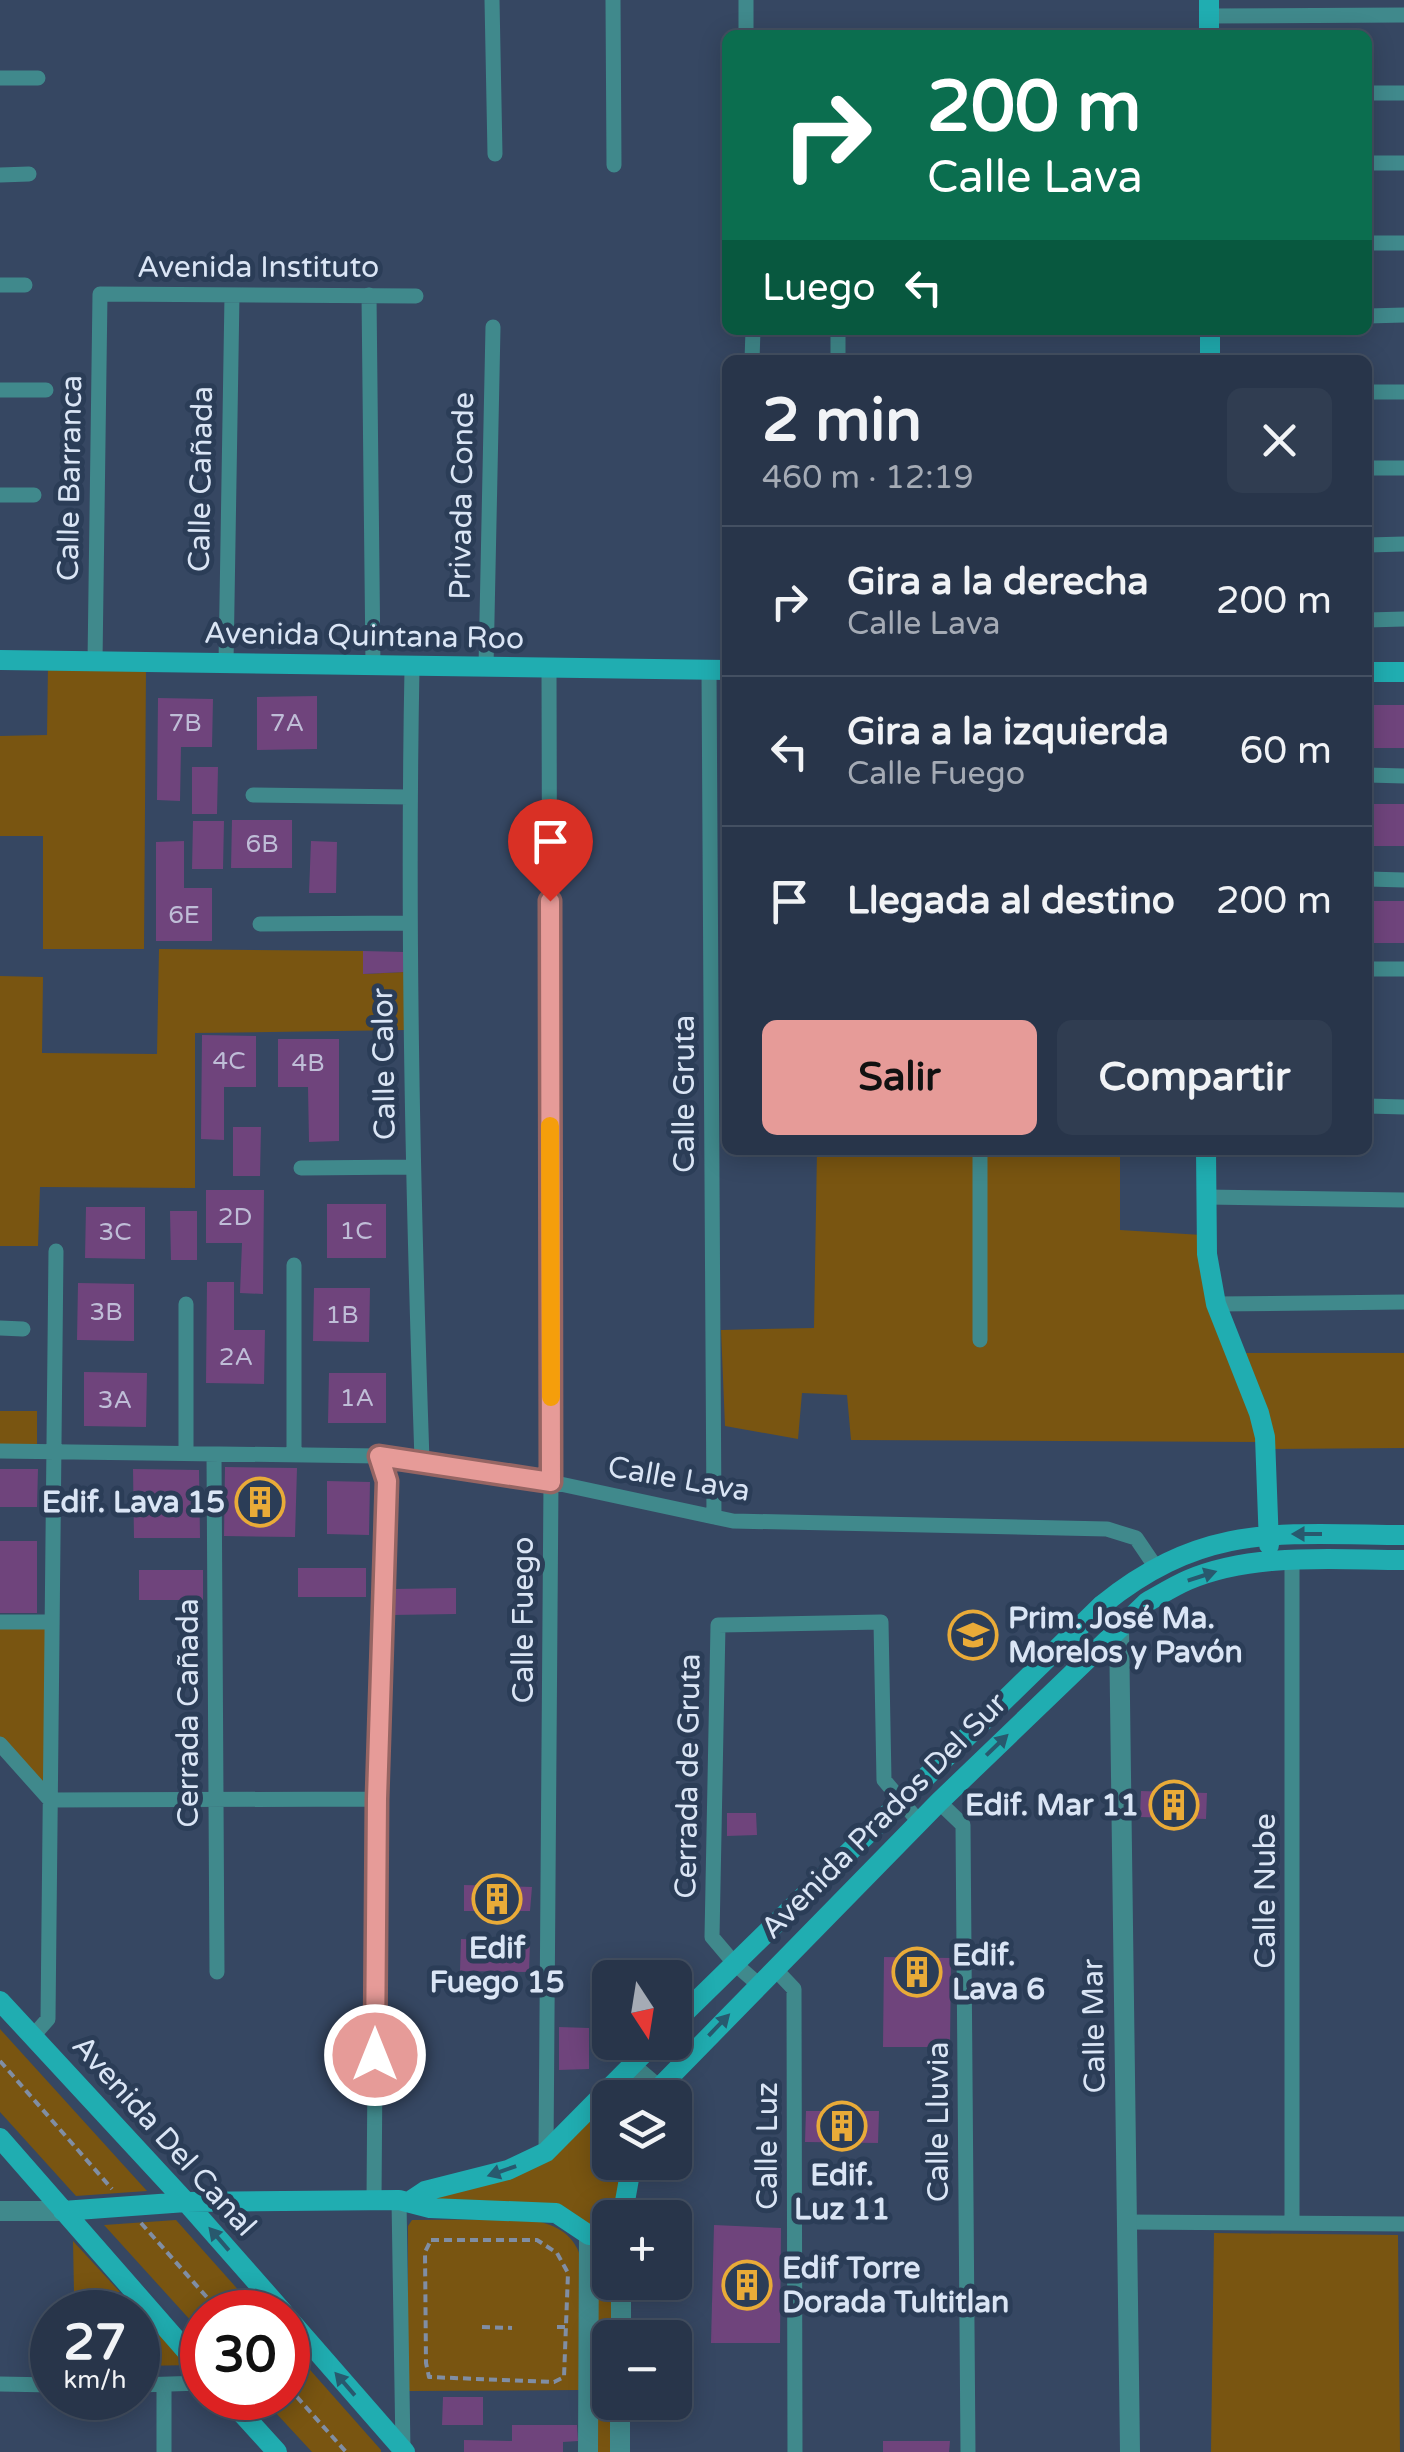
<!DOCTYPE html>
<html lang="es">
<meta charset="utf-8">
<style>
body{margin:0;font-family:"Varela Round",sans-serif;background:#303d51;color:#f1f3f6;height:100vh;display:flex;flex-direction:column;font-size:38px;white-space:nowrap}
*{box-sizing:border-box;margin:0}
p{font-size:32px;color:#a5abb5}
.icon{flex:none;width:55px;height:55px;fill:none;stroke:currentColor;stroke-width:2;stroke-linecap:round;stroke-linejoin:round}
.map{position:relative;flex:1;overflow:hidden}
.panel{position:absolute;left:722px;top:355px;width:650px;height:800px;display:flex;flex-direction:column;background:#28354a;border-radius:15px;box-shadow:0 5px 25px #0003,0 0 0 2px #445062}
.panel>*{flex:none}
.top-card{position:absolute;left:722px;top:30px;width:650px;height:305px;border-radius:15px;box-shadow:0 5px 25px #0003,0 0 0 2px #445062;background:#0b6e4f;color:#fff;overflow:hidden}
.needle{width:65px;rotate:168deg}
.fabs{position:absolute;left:592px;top:1960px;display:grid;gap:20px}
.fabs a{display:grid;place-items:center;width:100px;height:100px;border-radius:15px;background:#28354a;box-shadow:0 5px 25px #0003,0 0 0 2px #445062;font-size:50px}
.speed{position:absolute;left:30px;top:2290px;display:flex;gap:20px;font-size:50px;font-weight:700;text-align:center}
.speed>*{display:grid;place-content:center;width:130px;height:130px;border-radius:50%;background:#28354a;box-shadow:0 5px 25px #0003,0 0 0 2px #445062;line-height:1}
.speed small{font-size:25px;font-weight:400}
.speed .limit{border:15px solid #d22;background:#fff;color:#111}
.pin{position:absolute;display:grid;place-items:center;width:85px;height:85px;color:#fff;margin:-102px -42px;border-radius:50% 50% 50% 0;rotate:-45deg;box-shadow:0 0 10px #0007}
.pin .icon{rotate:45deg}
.me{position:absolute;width:110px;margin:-55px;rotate:0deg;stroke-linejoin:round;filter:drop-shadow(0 0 8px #0008)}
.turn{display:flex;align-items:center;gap:35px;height:210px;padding:0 40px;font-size:45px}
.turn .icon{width:130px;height:130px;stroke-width:2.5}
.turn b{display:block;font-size:70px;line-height:85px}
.then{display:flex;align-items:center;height:95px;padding:0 40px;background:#0003;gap:20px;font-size:38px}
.round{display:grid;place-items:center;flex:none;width:105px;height:105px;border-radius:15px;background:#303d51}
.headline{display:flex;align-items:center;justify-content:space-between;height:170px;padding:0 40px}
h1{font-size:60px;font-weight:800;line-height:75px}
.action{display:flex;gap:20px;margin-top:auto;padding:20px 40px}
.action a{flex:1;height:115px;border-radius:15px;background:#e69b98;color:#111;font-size:40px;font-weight:800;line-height:115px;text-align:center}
.action a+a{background:#303d51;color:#f1f3f6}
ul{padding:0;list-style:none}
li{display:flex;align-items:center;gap:30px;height:150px;padding:0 40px;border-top:2px solid #445062}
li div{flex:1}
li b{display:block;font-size:38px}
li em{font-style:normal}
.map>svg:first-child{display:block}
.green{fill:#795511}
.building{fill:#6f447c}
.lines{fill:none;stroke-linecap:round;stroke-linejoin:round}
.path{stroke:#808ea4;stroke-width:4;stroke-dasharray:8 5;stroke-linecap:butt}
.minor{stroke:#40898c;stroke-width:15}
.tertiary{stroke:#40898c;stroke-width:20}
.secondary{stroke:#20adb1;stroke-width:20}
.oneway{fill:#28596e}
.route-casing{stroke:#966563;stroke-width:25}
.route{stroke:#e69b98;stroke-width:18}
.slow{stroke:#f59e0b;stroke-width:18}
.labels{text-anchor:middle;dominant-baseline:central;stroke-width:10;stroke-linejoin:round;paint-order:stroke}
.number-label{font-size:25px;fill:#bfbdd7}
.street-label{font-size:30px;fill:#dae5f5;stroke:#2b3d57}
.poi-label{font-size:30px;font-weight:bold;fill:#dae5f5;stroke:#2b3d57;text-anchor:start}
</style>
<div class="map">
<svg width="1404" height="2452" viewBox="0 0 1404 2452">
<rect width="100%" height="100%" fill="#364762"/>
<path class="green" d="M 48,666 L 146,669 L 144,949 L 43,949 L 43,836 L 0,836 L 0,736 L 47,735 Z
M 159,949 L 363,951 L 364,974 L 404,972 L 405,1030 L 195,1033 L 195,1188 L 40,1187 L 38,1246 L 0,1246 L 0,976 L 43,977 L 42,1053 L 157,1054 Z
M 817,1150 L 1120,1150 L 1120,1230 L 1202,1235 L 1234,1353 L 1404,1353 L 1404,1448 L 1259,1449 L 1258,1442 L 851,1440 L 847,1395 L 802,1393 L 798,1439 L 725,1426 L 721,1330 L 814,1328 Z
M 0,1411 L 37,1411 L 37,1452 L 0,1452 Z
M 0,1622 L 51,1622 L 50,1800 L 0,1744 Z
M 0,2029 L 147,2191 L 76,2196 L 0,2112 Z
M 600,2102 L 610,2106 L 610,2162 L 630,2163 L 619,2217 L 588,2231 L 557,2211 L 431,2206 L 426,2192 L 510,2173 Z
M 524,2219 C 545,2222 566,2227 577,2248 C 589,2270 581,2361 581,2390 L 408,2391 L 408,2226 L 412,2220 Z
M 176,2220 L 258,2312 L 202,2312 L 202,2333 L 104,2225 Z
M 610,2230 L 610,2282 L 619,2283 L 619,2337 L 610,2338 L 610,2402 L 619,2452 L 591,2452 L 592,2238 Z
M 1214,2233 L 1398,2235 L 1400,2452 L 1211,2452 Z
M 73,2241 L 120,2292 L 74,2292 Z
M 133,2298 L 194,2365 L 138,2366 L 138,2312 L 133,2312 Z
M 288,2345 L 381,2450 L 381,2452 L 312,2452 L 262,2398 L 288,2398 Z"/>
<path class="building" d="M 317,696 L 317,749 L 257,750 L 257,697 Z
M 158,698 L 213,699 L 212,747 L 181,747 L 180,801 L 157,800 Z
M 1368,705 L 1404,705 L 1404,748 L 1368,748 Z
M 192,767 L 218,767 L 217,814 L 192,814 Z
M 1368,804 L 1404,804 L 1404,846 L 1368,846 Z
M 232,820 L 292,820 L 292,868 L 231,868 Z
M 193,821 L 224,821 L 223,869 L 192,869 Z
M 184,841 L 184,888 L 212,888 L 212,941 L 156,941 L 156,842 Z
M 311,841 L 337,842 L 336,893 L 309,893 Z
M 1368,901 L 1404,901 L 1404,943 L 1368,943 Z
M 363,951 L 404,952 L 404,972 L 363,974 Z
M 202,1035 L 256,1036 L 256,1087 L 224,1087 L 224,1140 L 201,1139 Z
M 278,1039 L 339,1039 L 339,1141 L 309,1142 L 308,1087 L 278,1087 Z
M 233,1127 L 261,1127 L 260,1176 L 233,1176 Z
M 206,1190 L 264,1190 L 263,1294 L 240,1293 L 242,1243 L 206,1243 Z
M 327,1204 L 386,1204 L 386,1258 L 327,1258 Z
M 86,1207 L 145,1207 L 145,1259 L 85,1258 Z
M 170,1211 L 197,1211 L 197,1260 L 171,1260 Z
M 207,1282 L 234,1282 L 234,1330 L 265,1330 L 264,1384 L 206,1383 Z
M 78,1283 L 134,1284 L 134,1341 L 77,1340 Z
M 314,1288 L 370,1288 L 369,1342 L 313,1341 Z
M 84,1372 L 147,1373 L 146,1427 L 84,1426 Z
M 329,1373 L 386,1373 L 386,1423 L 328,1423 Z
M 225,1467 L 297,1468 L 295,1537 L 224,1536 Z
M 0,1469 L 38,1469 L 37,1507 L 0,1507 Z
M 133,1469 L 199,1470 L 200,1538 L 134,1538 Z
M 327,1481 L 370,1482 L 369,1535 L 327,1534 Z
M 0,1541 L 37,1541 L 37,1613 L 0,1613 Z
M 298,1568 L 366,1568 L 366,1597 L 298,1597 Z
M 139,1570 L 203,1570 L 203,1600 L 139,1600 Z
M 456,1588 L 456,1614 L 392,1615 L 392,1589 Z
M 1141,1791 L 1207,1793 L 1206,1819 L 1140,1817 Z
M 727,1813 L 756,1813 L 757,1835 L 727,1836 Z
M 464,1885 L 532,1887 L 530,1911 L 464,1911 Z
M 461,1939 L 530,1941 L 529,1972 L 460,1971 Z
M 884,1957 L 951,1958 L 950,2047 L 883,2047 Z
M 559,2027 L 589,2028 L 589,2069 L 559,2070 Z
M 806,2111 L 879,2111 L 878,2143 L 805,2142 Z
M 714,2225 L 781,2228 L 780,2343 L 711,2343 Z
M 443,2397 L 483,2397 L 483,2425 L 442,2425 Z
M 512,2425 L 577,2425 L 578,2441 L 563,2442 L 563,2452 L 464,2452 L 464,2440 L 512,2441 Z
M 883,2441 L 950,2441 L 949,2452 L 883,2452 Z"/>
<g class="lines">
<path class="path" d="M 0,2061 L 112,2189
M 141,2223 L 220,2312
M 431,2240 L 537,2240 L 557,2253 L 568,2273 L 564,2377 L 554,2382 L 429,2377 L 426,2363 L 425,2252 Z
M 482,2327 L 512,2328
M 557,2327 L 567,2327
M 288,2387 L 346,2452"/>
<path class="minor" d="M 492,0 L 495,154
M 613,0 L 614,165
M 1209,16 L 1404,15
M 746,35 L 746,0
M 0,78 L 38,78
M 1368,93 L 1404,93
M 1368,163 L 1404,163
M 0,175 L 29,174
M 1368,243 L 1404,243
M 0,285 L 25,285
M 369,295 L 373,666
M 1368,316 L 1404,315
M 752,360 L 753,330
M 838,360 L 838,330
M 0,390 L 46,390
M 1368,392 L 1404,392
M 1368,468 L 1404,468
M 0,495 L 34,495
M 1368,545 L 1404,544
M 1368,620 L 1404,619
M 95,662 L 100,294 L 416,296
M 226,664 L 232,295
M 486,667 L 493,327
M 412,668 C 407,932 413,1196 422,1460
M 709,670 L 714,1517
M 1368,775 L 1404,776
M 253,795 L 409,797
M 1368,879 L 1404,880
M 260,924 L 410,923
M 1368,969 L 1404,969
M 1368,1106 L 1404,1107
M 980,1150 L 980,1340
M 301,1168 L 412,1167
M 1206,1197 L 1404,1200
M 294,1265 L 294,1455
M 1216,1304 L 1404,1302
M 0,1328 L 23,1329
M 0,1451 L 379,1456 L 551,1482 L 733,1521 L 1107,1529 L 1136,1538 L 1155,1566
M 186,1454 L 186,1304
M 214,1454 L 217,1972
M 0,1622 L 51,1622
M 0,1744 L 50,1800
M 50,1800 L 377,1799
M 939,1802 L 963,1825 L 968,2452
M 774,1968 L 794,1989 L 795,2452
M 758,1984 L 734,1963 L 712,1937 L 718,1625 L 881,1622 L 884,1780 L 919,1822
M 33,2036 L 48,2019 L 56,1251
M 546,2152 L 551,1482 L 549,669
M 399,2200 L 403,2450
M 374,2201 L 377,1799 L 387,1481 L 379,1456
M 1127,2222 L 1404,2224
M 1292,2222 L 1292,1561
M 0,2384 L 52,2385
M 138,2385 L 202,2383
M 164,2452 L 164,2385"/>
<path class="tertiary" d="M 1102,1605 L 1119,1625 L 1130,2452
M 631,2066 L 658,2089
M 0,2211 L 63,2211
M 621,2338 L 621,2282
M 588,2452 L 589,2235
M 620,2452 L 620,2402"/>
<path class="secondary" d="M 1209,0 L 1209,35
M 1210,330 L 1210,360
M 0,660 L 728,670
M 1368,672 L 1404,672
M 1206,1150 L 1207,1254 L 1216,1304 L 1259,1413 L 1265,1437 L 1269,1545
M 0,2001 L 186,2202 L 283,2312
M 675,2022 L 1102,1605 C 1205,1522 1281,1534 1404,1535
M 654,2098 L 658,2089 L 939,1802 L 1147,1602 C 1160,1595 1174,1586 1188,1580 C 1254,1552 1334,1560 1404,1560
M 0,2138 L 202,2369
M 410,2201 L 425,2191 L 508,2170 L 546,2152 L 655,2042
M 63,2211 L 186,2202 L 399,2200 L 430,2208 L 556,2213 L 589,2235 L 610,2226
M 622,2218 L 632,2162
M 288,2318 L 405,2452
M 228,2398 L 277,2452"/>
</g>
<defs><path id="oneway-solid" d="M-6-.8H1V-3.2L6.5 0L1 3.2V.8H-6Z" transform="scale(2.5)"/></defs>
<g class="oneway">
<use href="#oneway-solid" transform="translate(1307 1534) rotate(-180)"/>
<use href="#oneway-solid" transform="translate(1202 1576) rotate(-18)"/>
<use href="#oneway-solid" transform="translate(997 1745) rotate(-44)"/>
<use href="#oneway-solid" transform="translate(719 2025) rotate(-46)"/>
<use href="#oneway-solid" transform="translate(502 2171) rotate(161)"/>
<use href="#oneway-solid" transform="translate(219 2239) rotate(-131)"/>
<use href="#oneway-solid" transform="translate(345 2384) rotate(-131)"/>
</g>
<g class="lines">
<g class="route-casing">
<path id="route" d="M 375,2055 L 377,1799 L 387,1481 L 379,1456 L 551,1482 L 550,901"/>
</g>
<use href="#route" class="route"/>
<path class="slow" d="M 550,1126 L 551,1397"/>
</g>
<defs>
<g id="building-ring" transform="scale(2.5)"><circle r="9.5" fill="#2b3d57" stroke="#e9ab38" stroke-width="1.5"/><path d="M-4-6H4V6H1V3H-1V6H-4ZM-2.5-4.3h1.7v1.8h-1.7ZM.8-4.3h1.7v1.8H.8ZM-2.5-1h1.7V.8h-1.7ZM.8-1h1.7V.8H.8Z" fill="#e9ab38"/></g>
<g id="school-ring" transform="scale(2.5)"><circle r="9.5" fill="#2b3d57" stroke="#e9ab38" stroke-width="1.5"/><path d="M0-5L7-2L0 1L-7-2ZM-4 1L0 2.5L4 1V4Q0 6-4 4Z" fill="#e9ab38"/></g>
</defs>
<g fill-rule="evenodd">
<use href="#building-ring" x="260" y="1502"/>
<use href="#school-ring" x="973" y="1635"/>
<use href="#building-ring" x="1174" y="1805"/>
<use href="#building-ring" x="497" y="1899"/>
<use href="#building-ring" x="917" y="1972"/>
<use href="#building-ring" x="842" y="2126"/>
<use href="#building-ring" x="747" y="2285"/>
</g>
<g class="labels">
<g class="number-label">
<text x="185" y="723">7B</text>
<text x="287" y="723">7A</text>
<text x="262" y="844">6B</text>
<text x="184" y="915">6E</text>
<text x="229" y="1061">4C</text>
<text x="308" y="1063">4B</text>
<text x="235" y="1217">2D</text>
<text x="356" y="1231">1C</text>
<text x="115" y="1232">3C</text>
<text x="106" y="1312">3B</text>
<text x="342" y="1315">1B</text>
<text x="236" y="1357">2A</text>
<text x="357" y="1398">1A</text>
<text x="115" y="1400">3A</text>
</g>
<g class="street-label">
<text x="258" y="267">Avenida Instituto</text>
<text transform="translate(70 478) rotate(-89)">Calle Barranca</text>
<text transform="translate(201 479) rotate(-89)">Calle Cañada</text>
<text transform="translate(462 496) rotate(-89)">Privada Conde</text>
<text transform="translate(364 636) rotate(1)">Avenida Quintana Roo</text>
<text transform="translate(384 1064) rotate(-91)">Calle Calor</text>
<text transform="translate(684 1094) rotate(-90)">Calle Gruta</text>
<text transform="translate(679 1479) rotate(10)">Calle Lava</text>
<text transform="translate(523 1620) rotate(-90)">Calle Fuego</text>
<text transform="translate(188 1713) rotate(-90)">Cerrada Cañada</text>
<text transform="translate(688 1776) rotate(-89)">Cerrada de Gruta</text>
<text transform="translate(884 1816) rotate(-45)">Avenida Prados Del Sur</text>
<text transform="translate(1265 1891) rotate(-90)">Calle Nube</text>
<text transform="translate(1094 2026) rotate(-91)">Calle Mar</text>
<text transform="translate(938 2122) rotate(-90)">Calle Lluvia</text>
<text transform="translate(164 2136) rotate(48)">Avenida Del Canal</text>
<text transform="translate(767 2146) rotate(-90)">Calle Luz</text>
</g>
<g class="poi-label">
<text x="225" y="1502" text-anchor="end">Edif. Lava 15</text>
<text x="1008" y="1618">Prim. José Ma.<tspan x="1008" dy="34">Morelos y Pavón</tspan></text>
<text x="1139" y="1805" text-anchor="end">Edif. Mar 11</text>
<text x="497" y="1948" text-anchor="middle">Edif<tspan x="497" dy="34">Fuego 15</tspan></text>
<text x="952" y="1955">Edif.<tspan x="952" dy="34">Lava 6</tspan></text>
<text x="842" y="2175" text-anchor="middle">Edif.<tspan x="842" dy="34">Luz 11</tspan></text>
<text x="782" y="2268">Edif Torre<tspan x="782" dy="34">Dorada Tultitlan</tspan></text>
</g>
</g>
</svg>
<div class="fabs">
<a><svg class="needle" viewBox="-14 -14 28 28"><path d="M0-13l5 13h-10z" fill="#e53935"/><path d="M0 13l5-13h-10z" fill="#a5abb5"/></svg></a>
<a><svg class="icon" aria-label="layers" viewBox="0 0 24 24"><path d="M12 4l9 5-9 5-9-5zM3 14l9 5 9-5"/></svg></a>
<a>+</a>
<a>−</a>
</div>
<div class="speed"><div>27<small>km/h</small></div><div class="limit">30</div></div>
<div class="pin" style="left:550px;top:901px;background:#d93025"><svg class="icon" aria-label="arrive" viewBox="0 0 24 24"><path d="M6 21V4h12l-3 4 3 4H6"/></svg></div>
<svg class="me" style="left:375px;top:2055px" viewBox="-20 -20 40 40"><circle r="17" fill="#e69b98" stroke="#fff" stroke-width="3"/><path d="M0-11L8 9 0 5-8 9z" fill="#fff"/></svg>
<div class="top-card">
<div class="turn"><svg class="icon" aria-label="right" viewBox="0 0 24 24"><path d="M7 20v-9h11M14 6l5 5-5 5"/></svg><div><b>200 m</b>Calle Lava</div></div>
<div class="then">Luego<svg class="icon" aria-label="left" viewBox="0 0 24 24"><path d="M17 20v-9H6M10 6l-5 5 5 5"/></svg></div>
</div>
<section class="panel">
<div class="headline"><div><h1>2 min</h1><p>460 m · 12:19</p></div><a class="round"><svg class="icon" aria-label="close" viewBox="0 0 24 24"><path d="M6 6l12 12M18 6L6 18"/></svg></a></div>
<ul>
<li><svg class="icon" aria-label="right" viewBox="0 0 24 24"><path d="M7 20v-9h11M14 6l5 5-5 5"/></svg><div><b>Gira a la derecha</b><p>Calle Lava</p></div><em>200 m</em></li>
<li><svg class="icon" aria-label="left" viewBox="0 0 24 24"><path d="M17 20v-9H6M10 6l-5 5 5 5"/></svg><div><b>Gira a la izquierda</b><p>Calle Fuego</p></div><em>60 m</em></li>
<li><svg class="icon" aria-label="arrive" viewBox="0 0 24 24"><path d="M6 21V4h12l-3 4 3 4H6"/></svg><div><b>Llegada al destino</b></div><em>200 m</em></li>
</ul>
<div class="action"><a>Salir</a><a>Compartir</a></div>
</section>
</div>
